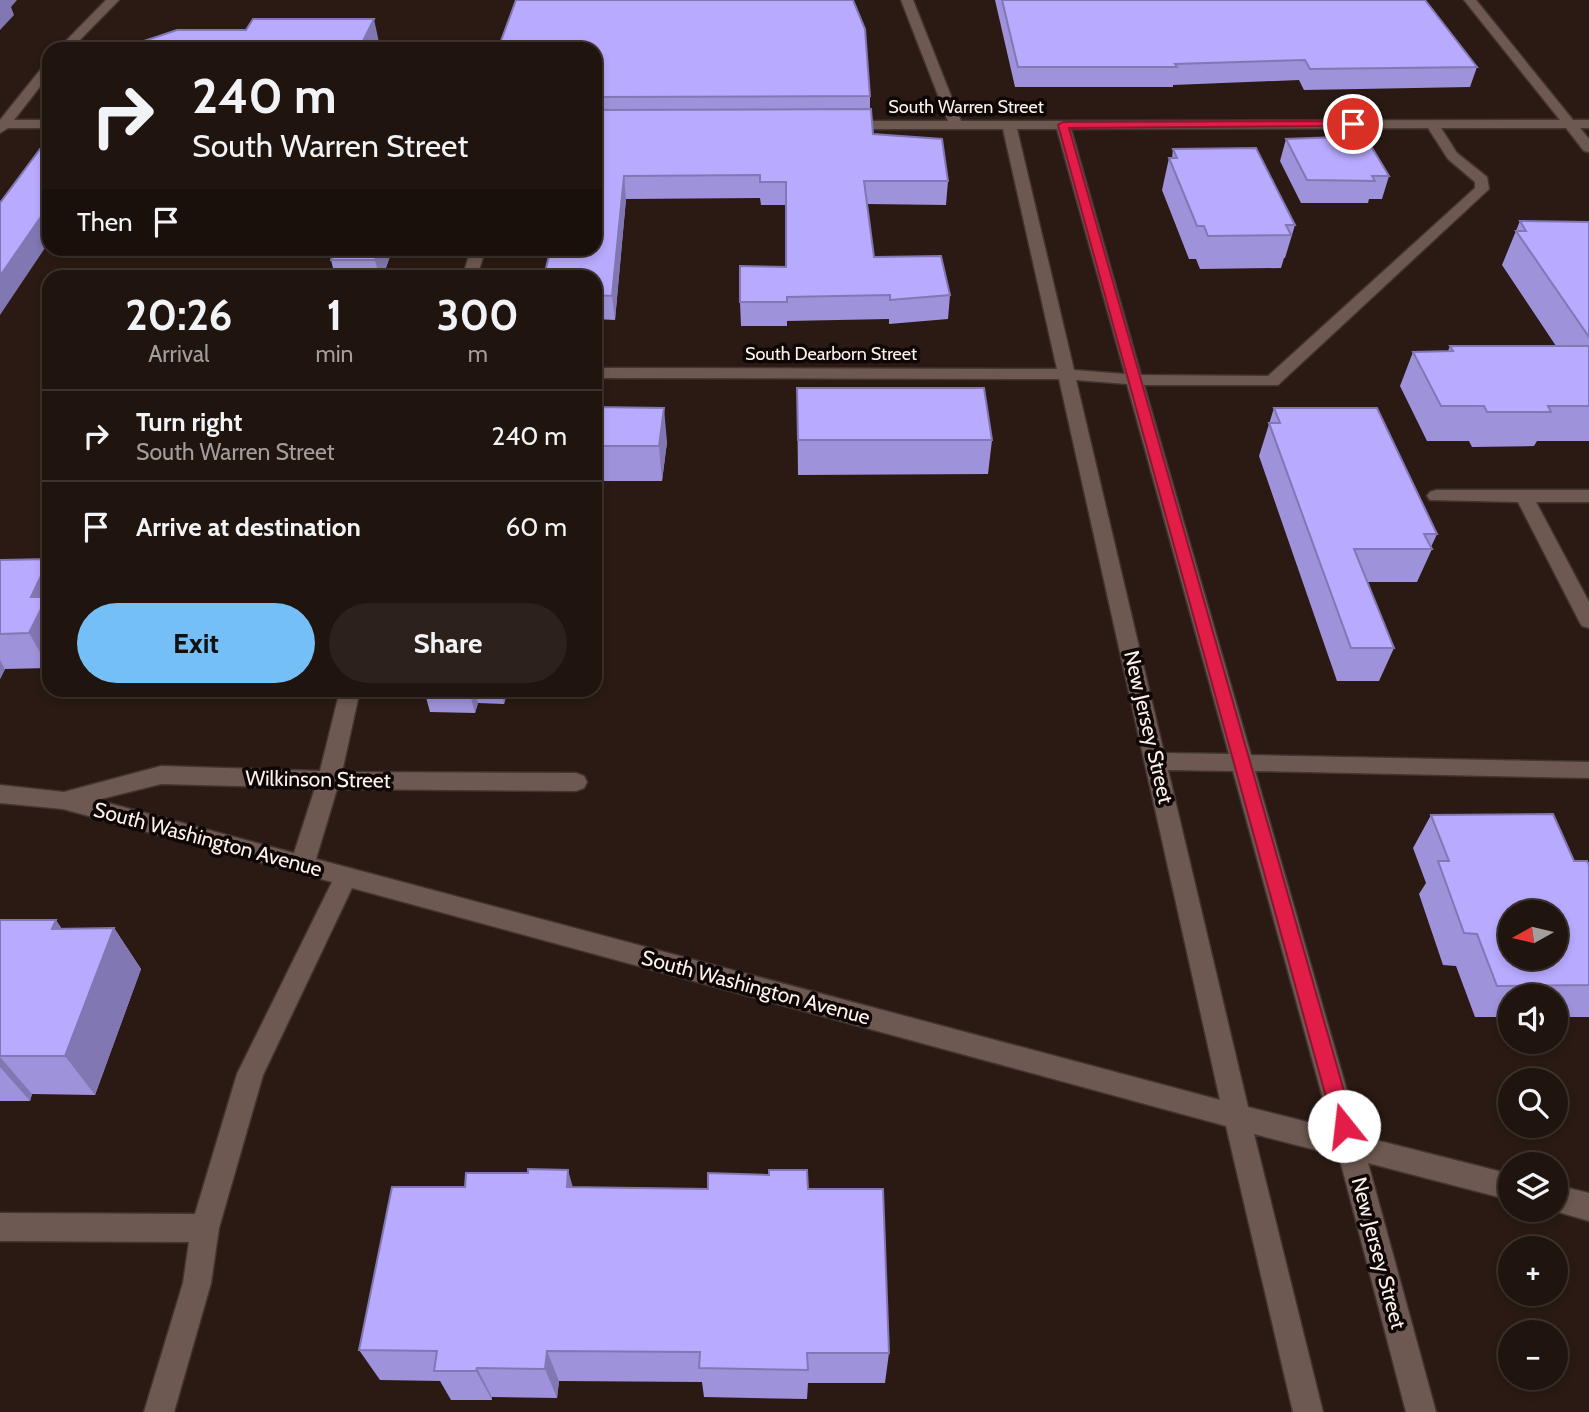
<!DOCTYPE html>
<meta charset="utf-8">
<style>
body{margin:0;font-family:Cabin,sans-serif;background:#2d211c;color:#f1f3f6;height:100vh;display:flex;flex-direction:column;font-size:26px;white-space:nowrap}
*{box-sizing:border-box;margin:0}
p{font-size:23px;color:#a29e9e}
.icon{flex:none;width:38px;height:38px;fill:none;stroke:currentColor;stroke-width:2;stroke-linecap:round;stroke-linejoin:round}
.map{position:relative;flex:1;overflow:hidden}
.drawer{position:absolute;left:42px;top:270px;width:560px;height:427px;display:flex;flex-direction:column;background:#20140e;border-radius:21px;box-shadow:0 4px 10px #0003,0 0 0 2px #3d332e}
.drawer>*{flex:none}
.guide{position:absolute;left:42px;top:42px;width:560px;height:214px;border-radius:21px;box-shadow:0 4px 10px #0003,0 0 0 2px #3d332e;background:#20140e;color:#f1f3f6;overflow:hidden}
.needle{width:46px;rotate:262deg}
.tools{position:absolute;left:1498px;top:900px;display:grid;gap:14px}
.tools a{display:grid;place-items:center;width:70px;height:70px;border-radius:50%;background:#20140e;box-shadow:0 4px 10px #0003,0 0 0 2px #3d332e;font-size:35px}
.pin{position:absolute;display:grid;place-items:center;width:60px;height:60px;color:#fff;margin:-30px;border:4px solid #fff;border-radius:50%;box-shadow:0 2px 7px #0007}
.me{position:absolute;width:77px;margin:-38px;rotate:344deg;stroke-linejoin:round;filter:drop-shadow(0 0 5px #0008)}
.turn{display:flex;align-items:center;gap:24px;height:147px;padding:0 35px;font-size:32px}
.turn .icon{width:91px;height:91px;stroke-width:2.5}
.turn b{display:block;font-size:49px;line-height:60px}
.then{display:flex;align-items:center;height:66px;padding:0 35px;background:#0003;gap:14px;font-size:26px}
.eta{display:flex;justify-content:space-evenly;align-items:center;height:119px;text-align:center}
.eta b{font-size:42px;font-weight:800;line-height:49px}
.button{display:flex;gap:14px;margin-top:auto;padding:14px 35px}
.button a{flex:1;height:80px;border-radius:42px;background:#74c0f6;color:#111;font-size:28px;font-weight:800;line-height:80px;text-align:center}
.button a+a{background:#2d211c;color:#f1f3f6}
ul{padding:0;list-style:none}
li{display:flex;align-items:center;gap:21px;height:91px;padding:0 35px;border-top:2px solid #3d332e}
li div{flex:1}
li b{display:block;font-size:26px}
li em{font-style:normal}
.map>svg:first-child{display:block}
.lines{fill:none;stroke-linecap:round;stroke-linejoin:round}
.minor-casing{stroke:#413431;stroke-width:3}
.minor{fill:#6d5951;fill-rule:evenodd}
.wall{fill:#9e92da}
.shaded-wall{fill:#8177b2}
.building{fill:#b8aafe;stroke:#8177b2;stroke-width:2;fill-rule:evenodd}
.route{fill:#e11d48;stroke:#92132f;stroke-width:2}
.labels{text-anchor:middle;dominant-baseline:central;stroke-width:7;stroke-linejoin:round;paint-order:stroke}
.far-street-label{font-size:18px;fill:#fdf1ec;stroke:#0e0705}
.street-label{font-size:21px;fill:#fdf1ec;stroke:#0e0705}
</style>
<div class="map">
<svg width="1589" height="1412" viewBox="0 0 1589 1412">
<rect width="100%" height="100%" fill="#2a1a13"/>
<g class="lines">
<g class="minor-casing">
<path id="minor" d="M 106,0 L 119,0 L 71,49 L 58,49 Z
M 901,0 L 913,0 L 961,121 L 1560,120 L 1464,0 L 1476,0 L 1573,120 L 1589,120 L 1589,128 L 1580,128 L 1589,139 L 1589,152 L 1584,151 L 1566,128 L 1441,128 L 1457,153 L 1487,177 L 1489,189 L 1278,385 L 1144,385 L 1251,755 L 1589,762 L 1589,778 L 1255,771 L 1360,1136 L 1510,1174 L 1510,1200 L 1368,1163 L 1436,1412 L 1406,1412 L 1339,1156 L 1254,1134 L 1323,1412 L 1293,1412 L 1226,1126 L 352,888 L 263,1075 L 219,1228 L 211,1283 L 174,1412 L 144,1412 L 183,1283 L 189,1242 L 0,1241 L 0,1213 L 195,1214 L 237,1074 L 332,882 L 63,809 L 0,803 L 0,785 L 64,792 L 161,766 L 320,771 L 340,690 L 360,690 L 342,772 L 576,773 L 584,776 L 587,782 L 584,788 L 576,791 L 337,789 L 316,859 L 1220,1100 L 1059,379 L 595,378 L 595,368 L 1057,369 L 1003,129 L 846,129 L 839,125 L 846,121 L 948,121 ZM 1428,128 L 1448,159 L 1475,182 L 1475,188 L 1268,376 L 1141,375 L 1071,129 ZM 1017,129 L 1057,129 L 1125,374 L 1074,370 ZM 1076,380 L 1127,384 L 1229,754 L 1164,753 ZM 1168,770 L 1233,771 L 1331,1128 L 1248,1107 ZM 161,784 L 315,788 L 294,853 L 97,800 Z
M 49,63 L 49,75 L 14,120 L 49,120 L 49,128 L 8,128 L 0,133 L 0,120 L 45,64 Z
M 471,248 L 486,248 L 477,276 L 463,276 Z
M 1436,490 L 1589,490 L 1589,502 L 1536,502 L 1589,602 L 1589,628 L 1582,626 L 1579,621 L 1518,502 L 1430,500 L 1427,496 L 1430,492 Z
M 1556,1185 L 1589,1193 L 1589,1221 L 1548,1209 L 1556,1209 Z"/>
</g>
<use href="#minor" class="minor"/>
</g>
<path class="wall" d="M 995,0 L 1425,0 L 1477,67 L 1470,87 L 1304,90 L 1299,80 L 1173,85 L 1173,87 L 1015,87 Z
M 595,49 L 870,96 L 870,109 L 873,134 L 948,181 L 946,205 L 867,204 L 874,257 L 950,295 L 948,319 L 889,324 L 889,319 L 787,321 L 787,326 L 741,326 L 740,302 L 786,267 L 786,205 L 761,205 L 760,198 L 626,199 L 615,320 L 595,319 L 595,276 L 549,248 L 595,248 Z
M 1286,139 L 1389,176 L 1382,199 L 1369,199 L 1368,203 L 1301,203 L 1280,161 Z
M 1173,149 L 1295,225 L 1285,258 L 1284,258 L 1281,268 L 1200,269 L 1196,259 L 1189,259 L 1162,190 L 1169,158 L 1172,158 Z
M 1520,221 L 1589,222 L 1589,441 L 1537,441 L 1534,446 L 1472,447 L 1469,441 L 1427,441 L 1400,386 L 1413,352 L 1448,351 L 1450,346 L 1556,346 L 1502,265 Z
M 335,248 L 393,248 L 383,276 L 335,276 L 331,260 Z
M 797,388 L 992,440 L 988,474 L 798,475 Z
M 595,407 L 667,442 L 662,481 L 595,481 Z
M 1274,408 L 1437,534 L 1431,547 L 1432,549 L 1417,582 L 1367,582 L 1394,648 L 1379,681 L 1337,681 L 1259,456 Z
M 49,559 L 49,668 L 5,669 L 0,679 L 0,560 Z
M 112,690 L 229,690 L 226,698 L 117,699 Z
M 424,690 L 508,690 L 504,704 L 478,703 L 475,713 L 430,712 Z
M 1431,815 L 1589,865 L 1589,1017 L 1556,1017 L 1556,996 L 1510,996 L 1510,1017 L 1475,1017 L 1456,966 L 1443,965 L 1419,894 L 1426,883 L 1413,848 Z
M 0,920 L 62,929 L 114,928 L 141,969 L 95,1095 L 32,1094 L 30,1101 L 0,1101 Z
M 528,1173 L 573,1187 L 808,1189 L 889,1353 L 885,1383 L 808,1383 L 807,1399 L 704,1397 L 702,1382 L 559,1381 L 557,1398 L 492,1397 L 492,1400 L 451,1400 L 440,1381 L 380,1380 L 359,1350 L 465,1187 Z"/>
<path class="shaded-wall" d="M 0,0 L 17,0 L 11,7 L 14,15 L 0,30 Z
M 374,19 L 380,47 L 379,49 L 359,49 Z
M 624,176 L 626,199 L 615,320 L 612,296 Z
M 49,205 L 49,242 L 0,315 L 0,276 Z
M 379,248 L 393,248 L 383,276 L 379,276 L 375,260 Z
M 664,408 L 667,442 L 662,481 L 659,446 Z
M 49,561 L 49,668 L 29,633 L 31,597 Z
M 0,660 L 5,669 L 0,679 Z
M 222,690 L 229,690 L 226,698 Z
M 469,690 L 475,690 L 478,703 L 475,713 Z
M 501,690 L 508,690 L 504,704 Z
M 56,920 L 84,961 L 52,929 Z
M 114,928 L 141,969 L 95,1095 L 65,1056 Z
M 0,1057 L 32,1094 L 30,1101 L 0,1067 Z
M 568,1170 L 578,1205 L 567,1187 Z
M 547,1351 L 559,1381 L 557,1398 L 545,1369 Z
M 477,1368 L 492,1397 L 492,1400 L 476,1371 Z"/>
<path class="building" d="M 516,0 L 853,0 L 865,29 L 870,96 L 595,97 L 595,49 L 498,49 Z
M 1002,0 L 1425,0 L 1477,67 L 1310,69 L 1305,60 L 1175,64 L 1177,67 L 1018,67 Z
M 253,19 L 374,19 L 359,49 L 134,49 L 129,46 L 177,30 L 246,30 Z
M 871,109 L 873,134 L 942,139 L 948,181 L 864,181 L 874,257 L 941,256 L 950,295 L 890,300 L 890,295 L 787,297 L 787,302 L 740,302 L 740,266 L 786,267 L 786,182 L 760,182 L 760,175 L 624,176 L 612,296 L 595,295 L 595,276 L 544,276 L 551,248 L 595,248 L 595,110 Z
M 1365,136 L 1389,176 L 1372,176 L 1375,181 L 1307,180 L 1286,139 Z
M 49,137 L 49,205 L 0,276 L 0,203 Z
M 1256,148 L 1295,225 L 1286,225 L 1291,235 L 1208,236 L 1204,226 L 1197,226 L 1169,158 L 1177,158 L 1173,149 Z
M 1520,221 L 1589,222 L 1589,337 L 1516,231 L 1526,231 Z
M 335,248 L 379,248 L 375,260 L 331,260 Z
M 1450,346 L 1589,346 L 1589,406 L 1548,406 L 1551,412 L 1487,412 L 1484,406 L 1441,406 L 1413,352 L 1453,351 Z
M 797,388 L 984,388 L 992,440 L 798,440 Z
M 595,407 L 664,408 L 659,446 L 595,446 Z
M 1274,408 L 1377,408 L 1437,534 L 1424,534 L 1432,549 L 1354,549 L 1394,648 L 1351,648 L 1269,423 L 1280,423 Z
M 49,559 L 31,597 L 47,597 L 29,633 L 0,634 L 0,560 Z
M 1553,814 L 1574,861 L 1587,861 L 1589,865 L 1589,985 L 1497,986 L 1477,934 L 1464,933 L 1438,861 L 1449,861 L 1431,815 ZM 1510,912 L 1556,912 L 1556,957 L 1510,957 Z
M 0,920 L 56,920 L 52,929 L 114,928 L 65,1056 L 0,1056 Z
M 528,1169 L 568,1170 L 567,1187 L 708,1189 L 708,1173 L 769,1175 L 769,1170 L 807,1170 L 808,1189 L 883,1189 L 889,1353 L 807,1353 L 808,1370 L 699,1368 L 700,1352 L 547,1351 L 545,1369 L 477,1368 L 476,1371 L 434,1371 L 437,1351 L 359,1350 L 392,1187 L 465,1187 L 466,1173 L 528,1173 Z"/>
<path class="route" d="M 1353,121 L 1356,122 L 1356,126 L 1069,128 L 1354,1126 L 1351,1133 L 1344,1135 L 1337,1133 L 1334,1126 L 1058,125 L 1063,122 Z"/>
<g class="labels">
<g class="far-street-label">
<text x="966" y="107">South Warren Street</text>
<text x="831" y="354">South Dearborn Street</text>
</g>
<g class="street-label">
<text transform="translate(1149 727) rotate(77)">New Jersey Street</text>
<text transform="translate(318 779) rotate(1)">Wilkinson Street</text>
<text transform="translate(208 839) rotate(15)">South Washington Avenue</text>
<text transform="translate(756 987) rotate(15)">South Washington Avenue</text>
<text transform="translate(1379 1253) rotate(75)">New Jersey Street</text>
</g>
</g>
</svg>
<div class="tools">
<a><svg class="needle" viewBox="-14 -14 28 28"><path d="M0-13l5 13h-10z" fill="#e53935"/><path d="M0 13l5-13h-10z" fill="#a29e9e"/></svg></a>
<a><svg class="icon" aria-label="sound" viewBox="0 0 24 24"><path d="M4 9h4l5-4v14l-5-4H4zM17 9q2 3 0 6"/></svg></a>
<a><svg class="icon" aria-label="search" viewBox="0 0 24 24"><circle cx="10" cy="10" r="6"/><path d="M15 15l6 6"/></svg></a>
<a><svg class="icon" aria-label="layers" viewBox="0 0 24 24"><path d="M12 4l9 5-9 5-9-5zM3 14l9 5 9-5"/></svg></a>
<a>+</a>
<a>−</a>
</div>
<div class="pin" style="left:1353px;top:124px;background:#d93025"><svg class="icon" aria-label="arrive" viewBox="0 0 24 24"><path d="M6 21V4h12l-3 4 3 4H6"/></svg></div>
<svg class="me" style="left:1344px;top:1126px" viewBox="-20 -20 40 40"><circle r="19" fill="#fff"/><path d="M0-13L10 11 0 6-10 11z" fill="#e11d48"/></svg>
<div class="guide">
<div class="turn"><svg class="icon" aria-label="right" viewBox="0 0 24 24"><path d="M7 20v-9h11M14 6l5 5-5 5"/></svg><div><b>240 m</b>South Warren Street</div></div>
<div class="then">Then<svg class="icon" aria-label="arrive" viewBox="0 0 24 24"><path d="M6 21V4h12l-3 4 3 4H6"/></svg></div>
</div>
<section class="drawer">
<div class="eta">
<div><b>20:26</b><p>Arrival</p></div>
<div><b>1</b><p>min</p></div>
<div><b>300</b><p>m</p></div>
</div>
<ul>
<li><svg class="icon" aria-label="right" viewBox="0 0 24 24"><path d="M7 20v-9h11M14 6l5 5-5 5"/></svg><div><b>Turn right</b><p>South Warren Street</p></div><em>240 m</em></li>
<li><svg class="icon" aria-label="arrive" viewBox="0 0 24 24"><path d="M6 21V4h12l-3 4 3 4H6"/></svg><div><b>Arrive at destination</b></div><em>60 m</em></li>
</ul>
<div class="button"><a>Exit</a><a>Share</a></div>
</section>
</div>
